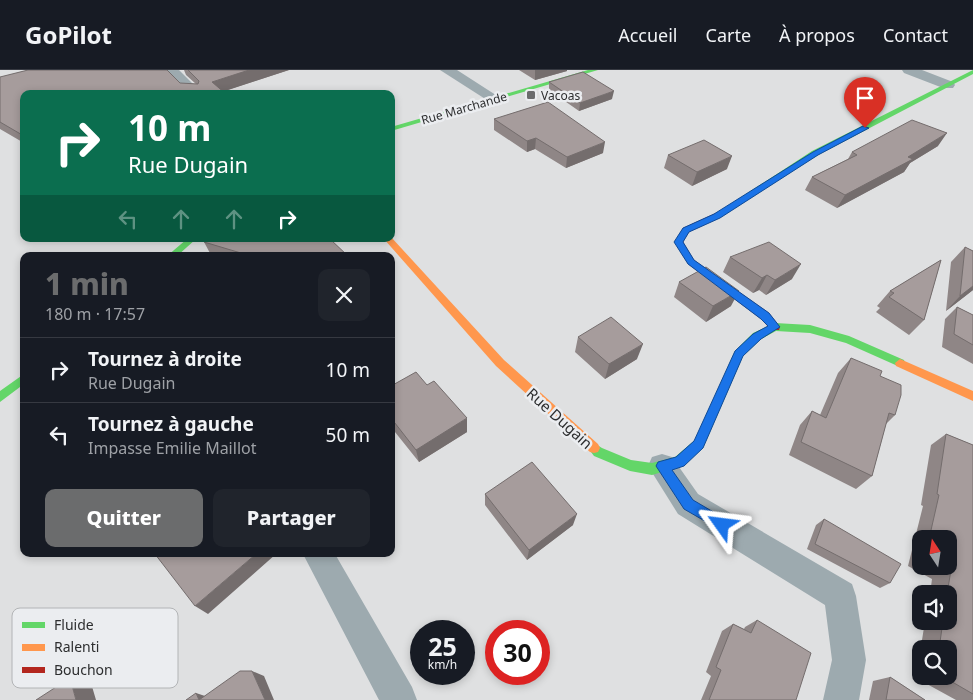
<!DOCTYPE html>
<html lang="fr">
<meta charset="utf-8">
<style>
body{margin:0;font-family:"Noto Sans",sans-serif;background:#20242c;color:#f1f3f6;height:100vh;display:flex;flex-direction:column;font-size:19px;white-space:nowrap}
*{box-sizing:border-box;margin:0}
p{font-size:16px;color:#9ea1a6}
.icon{flex:none;width:28px;height:28px;fill:none;stroke:currentColor;stroke-width:2;stroke-linecap:round;stroke-linejoin:round}
.map{position:relative;flex:1;overflow:hidden}
.side{position:absolute;left:20px;top:182px;width:375px;height:305px;display:flex;flex-direction:column;background:#171b24;border-radius:10px;box-shadow:0 2px 8px #0003}
.side>*{flex:none}
.banner{position:absolute;left:20px;top:20px;width:375px;height:152px;border-radius:10px;box-shadow:0 2px 8px #0003;background:#0b6e4f;color:#fff;overflow:hidden}
.needle{width:32px;rotate:348deg}
.controls{position:absolute;left:912px;top:460px;display:grid;gap:10px}
.controls a{display:grid;place-items:center;width:45px;height:45px;border-radius:10px;background:#171b24;box-shadow:0 2px 8px #0003;font-size:25px}
.speed{position:absolute;left:410px;top:550px;display:flex;gap:10px;font-size:25px;font-weight:700;text-align:center}
.speed>*{display:grid;place-content:center;width:65px;height:65px;border-radius:50%;background:#171b24;box-shadow:0 2px 8px #0003;line-height:1}
.speed small{font-size:12px;font-weight:400}
.speed .limit{border:8px solid #d22;background:#fff;color:#111}
.pin{position:absolute;display:grid;place-items:center;width:42px;height:42px;color:#fff;margin:-51px -21px;border-radius:50% 50% 50% 0;rotate:-45deg;box-shadow:0 0 5px #0007}
.pin .icon{rotate:45deg}
.me{position:absolute;width:55px;margin:-28px;rotate:301deg;stroke-linejoin:round;filter:drop-shadow(0 0 4px #0008)}
.turn{display:flex;align-items:center;gap:18px;height:105px;padding:0 25px;font-size:22px}
.turn .icon{width:65px;height:65px;stroke-width:2.5}
.turn b{display:block;font-size:35px;line-height:42px}
.lanes{display:flex;align-items:center;height:48px;padding:0 25px;background:#0003;justify-content:center;gap:25px;direction:ltr}
.lanes .off{opacity:.35}
.round{display:grid;place-items:center;flex:none;width:52px;height:52px;border-radius:10px;background:#20242c}
.overview{display:flex;align-items:center;justify-content:space-between;height:85px;padding:0 25px}
h1{font-size:30px;font-weight:800;line-height:38px;color:#6b6c6d}
.button{display:flex;gap:10px;margin-top:auto;padding:10px 25px}
.button a{flex:1;height:58px;border-radius:10px;background:#6b6c6d;color:#fff;font-size:20px;font-weight:800;line-height:58px;text-align:center}
.button a+a{background:#20242c;color:#f1f3f6}
ul{padding:0;list-style:none}
li{display:flex;align-items:center;gap:15px;height:65px;padding:0 25px;border-top:1px solid #363941}
li div{flex:1}
li b{display:block;font-size:19px}
li em{font-style:normal}
header{display:flex;align-items:center;gap:30px;box-sizing:border-box;height:70px;padding:0 25px;background:#171b24;border-bottom:1px solid #363941}
header strong{font-size:24px}
nav{display:flex;gap:28px;margin-inline-start:auto;font-size:18px}
.map>svg:first-child{display:block}
.lines{fill:none;stroke-linecap:round;stroke-linejoin:round}
.street{fill:#9daaaf;fill-rule:evenodd}
.fast{fill:#63d668;fill-rule:evenodd}
.slow{fill:#ff974d;fill-rule:evenodd}
.jam{fill:#b3261e;fill-rule:evenodd}
.wall{fill:#8f8686;fill-rule:evenodd}
.shaded-wall{fill:#746d6d}
.building{fill:#a69c9c;stroke:#746d6d}
.route{fill:#1a73e8;stroke:#114b97}
.poi-dot{fill:#6b6c6d;stroke:#ebedf0;stroke-width:2}
.labels{text-anchor:middle;dominant-baseline:central;stroke-width:5;stroke-linejoin:round;paint-order:stroke}
.far-poi-label{font-size:12px;fill:#2d2e2f;stroke:#ebedf0;text-anchor:start}
.far-street-label{font-size:12px;fill:#2d2e2f;stroke:#ebedf0}
.street-label{font-size:15px;fill:#2d2e2f;stroke:#ebedf0}
.key{fill:#ebedf0;stroke:#b2b4b6;stroke-width:1}
.key-label{font-size:14px;fill:#2d2e2f}
</style>
<header>
<strong>GoPilot</strong>
<nav><a>Accueil</a><a>Carte</a><a>À propos</a><a>Contact</a></nav>
</header>
<div class="map">
<svg width="973" height="630" viewBox="0 0 973 630">
<rect width="100%" height="100%" fill="#dfe0e1"/>
<g class="lines">
<path class="street" d="M 164,0 L 179,0 L 203,24 L 187,24 Z
M 440,0 L 457,0 L 502,29 L 500,32 L 490,32 Z
M 902,0 L 922,0 L 953,12 L 955,15 L 953,18 L 943,18 L 904,3 Z
M 662,384 L 672,387 L 698,424 L 852,514 L 856,526 L 866,590 L 859,630 L 823,630 L 832,590 L 825,535 L 678,444 L 648,396 L 652,387 Z
M 303,484 L 335,484 L 412,617 L 417,630 L 379,630 Z"/>
<path class="fast" d="M 588,0 L 598,0 L 391,61 L 391,57 Z
M 973,0 L 973,4 L 818,85 L 721,147 L 715,147 L 714,145 L 812,81 Z
M 187,169 L 196,169 L 177,186 L 167,186 Z
M 775,253 L 810,255 L 849,266 L 904,290 L 905,293 L 900,297 L 846,273 L 810,263 L 776,261 L 761,269 L 743,286 L 703,378 L 683,396 L 652,405 L 630,401 L 594,386 L 588,378 L 590,374 L 594,373 L 602,378 L 631,390 L 652,393 L 675,387 L 695,370 L 735,281 L 753,263 Z
M 24,304 L 24,314 L 0,332 L 0,321 Z"/>
<path class="slow" d="M 391,167 L 504,290 L 598,374 L 600,378 L 598,382 L 594,383 L 590,382 L 496,296 L 384,169 L 391,169 Z
M 900,289 L 973,321 L 973,331 L 896,296 L 895,293 Z"/>
<path class="jam" d="M 718,142 L 721,143 L 721,147 L 689,162 L 683,172 L 694,190 L 769,243 L 780,257 L 779,260 L 771,260 L 761,249 L 688,194 L 675,172 L 683,158 Z"/>
</g>
<path class="wall" d="M 184,0 L 289,0 L 224,21 L 24,24 L 24,73 L 0,59 L 0,7 L 196,14 L 186,5 Z
M 519,0 L 567,0 L 567,1 L 535,10 Z
M 549,12 L 612,29 L 579,41 L 549,20 Z
M 494,49 L 603,83 L 566,98 L 535,79 L 527,82 L 494,60 Z
M 938,76 L 910,93 L 904,102 L 837,138 L 805,120 L 812,107 L 848,89 L 852,82 Z
M 668,85 L 727,99 L 692,116 L 664,98 Z
M 204,172 L 348,186 L 216,186 L 211,185 Z
M 965,177 L 973,181 L 973,220 L 946,241 L 951,192 Z
M 730,187 L 792,209 L 766,225 L 759,220 L 753,223 L 723,202 Z
M 941,190 L 924,250 L 909,265 L 876,242 L 880,238 L 877,236 L 890,221 Z
M 679,212 L 731,236 L 706,252 L 674,227 Z
M 957,237 L 973,245 L 973,294 L 942,277 L 945,249 Z
M 578,267 L 637,289 L 605,309 L 575,282 Z
M 851,288 L 880,306 L 895,345 L 886,354 L 872,406 L 856,419 L 789,385 L 800,355 L 812,341 L 820,345 L 838,303 Z
M 427,315 L 467,362 L 419,392 L 391,357 L 391,316 Z
M 946,364 L 973,375 L 973,630 L 956,630 L 916,608 L 925,551 L 949,551 L 949,524 L 930,524 L 932,509 L 908,496 L 923,436 L 921,435 L 931,375 ZM 921,469 L 949,469 L 949,496 L 921,496 ZM 921,579 L 949,579 L 949,606 L 921,606 Z
M 485,424 L 573,455 L 527,490 L 485,435 Z
M 824,449 L 890,513 L 880,518 L 807,479 L 816,455 Z
M 757,550 L 796,630 L 701,630 L 711,606 L 706,602 L 722,561 L 733,554 L 744,559 L 745,557 Z
M 890,607 L 925,630 L 869,630 L 873,611 Z"/>
<path class="shaded-wall" d="M 249,0 L 289,0 L 216,24 L 212,12 Z
M 535,0 L 567,0 L 567,1 L 535,10 Z
M 614,21 L 612,29 L 579,41 L 580,33 Z
M 947,63 L 938,76 L 910,93 L 904,102 L 837,138 L 845,125 Z
M 536,68 L 535,79 L 527,82 L 527,71 Z
M 605,72 L 603,83 L 566,98 L 567,87 Z
M 732,86 L 727,99 L 692,116 L 697,102 Z
M 801,194 L 792,209 L 766,225 L 775,210 Z
M 767,205 L 759,220 L 753,223 L 762,208 Z
M 973,216 L 973,220 L 946,241 L 960,226 Z
M 739,221 L 731,236 L 706,252 L 713,236 Z
M 643,274 L 637,289 L 605,309 L 609,294 Z
M 467,348 L 467,362 L 419,392 L 416,380 Z
M 577,444 L 573,455 L 527,490 L 529,480 Z
M 256,484 L 276,484 L 208,544 L 195,536 Z
M 252,601 L 264,606 L 274,630 L 265,630 Z
M 70,608 L 91,613 L 96,630 L 76,630 Z
M 196,623 L 211,628 L 199,630 Z"/>
<path class="building" d="M 28,0 L 167,0 L 180,13 L 198,14 L 199,11 L 188,0 L 249,0 L 212,12 L 226,24 L 24,24 L 24,66 L 0,52 L 0,7 Z
M 583,2 L 614,21 L 580,33 L 549,12 Z
M 548,32 L 605,72 L 567,87 L 536,68 L 527,71 L 494,49 Z
M 912,50 L 947,63 L 908,87 L 913,89 L 845,125 L 812,107 L 857,85 L 852,82 Z
M 704,70 L 732,86 L 697,102 L 668,85 Z
M 208,169 L 330,169 L 348,186 L 251,186 L 204,172 Z
M 769,172 L 801,194 L 775,210 L 767,205 L 762,208 L 730,187 Z
M 965,177 L 973,181 L 973,216 L 960,226 Z
M 941,190 L 924,250 L 889,227 L 894,223 L 890,221 Z
M 706,197 L 739,221 L 713,236 L 679,212 Z
M 957,237 L 973,245 L 973,275 L 954,264 Z
M 611,247 L 643,274 L 609,294 L 578,267 Z
M 851,288 L 882,301 L 880,306 L 901,315 L 901,325 L 895,345 L 889,343 L 872,406 L 801,372 L 812,341 L 826,348 Z
M 416,302 L 427,315 L 434,311 L 467,348 L 416,380 L 391,348 L 391,316 Z
M 946,364 L 973,375 L 973,624 L 942,606 L 949,606 L 949,579 L 939,579 L 943,551 L 949,551 L 949,524 L 947,524 L 951,500 L 942,496 L 949,496 L 949,469 L 929,469 L 939,425 L 937,424 Z
M 532,392 L 577,444 L 529,480 L 485,424 Z
M 824,449 L 901,494 L 890,513 L 815,474 Z
M 155,484 L 256,484 L 195,536 Z
M 757,550 L 811,583 L 796,630 L 709,630 L 721,600 L 716,597 L 733,554 L 751,563 Z
M 240,601 L 252,601 L 265,630 L 186,630 L 196,623 L 199,630 Z
M 890,607 L 925,630 L 886,630 Z
M 70,608 L 76,630 L 36,630 Z"/>
<path class="route" d="M 863,56 L 869,58 L 818,85 L 720,148 L 689,162 L 683,172 L 694,190 L 769,243 L 780,257 L 761,269 L 743,286 L 703,378 L 684,396 L 672,400 L 693,430 L 727,450 L 729,455 L 727,459 L 722,461 L 684,439 L 656,396 L 658,392 L 676,387 L 694,371 L 735,281 L 753,264 L 768,256 L 761,249 L 688,194 L 674,172 L 683,158 L 714,144 L 813,82 Z"/>
<rect class="poi-dot" x="526" y="20" width="10" height="10" rx="2.5"/>
<g class="labels">
<g class="far-poi-label">
<text x="541" y="25">Vacoas</text>
</g>
<g class="far-street-label">
<text transform="translate(464 38) rotate(-16)">Rue Marchande</text>
</g>
<g class="street-label">
<text transform="translate(560 348) rotate(42)">Rue Dugain</text>
</g>
</g>
<rect x="12" y="538" width="166" height="80" rx="8" class="key"/>
<rect x="22" y="552" width="23" height="6" fill="#63d668"/>
<rect x="22" y="574" width="23" height="7" fill="#ff974d"/>
<rect x="22" y="597" width="23" height="6" fill="#b3261e"/>
<g class="key-label">
<text x="54" y="560">Fluide</text>
<text x="54" y="582">Ralenti</text>
<text x="54" y="605">Bouchon</text>
</g>
</svg>
<div class="controls">
<a><svg class="needle" viewBox="-14 -14 28 28"><path d="M0-13l5 13h-10z" fill="#e53935"/><path d="M0 13l5-13h-10z" fill="#9ea1a6"/></svg></a>
<a><svg class="icon" aria-label="sound" viewBox="0 0 24 24"><path d="M4 9h4l5-4v14l-5-4H4zM17 9q2 3 0 6"/></svg></a>
<a><svg class="icon" aria-label="search" viewBox="0 0 24 24"><circle cx="10" cy="10" r="6"/><path d="M15 15l6 6"/></svg></a>
</div>
<div class="speed"><div>25<small>km/h</small></div><div class="limit">30</div></div>
<div class="pin" style="left:865px;top:58px;background:#d93025"><svg class="icon" aria-label="arrive" viewBox="0 0 24 24"><path d="M6 21V4h12l-3 4 3 4H6"/></svg></div>
<svg class="me" style="left:722px;top:455px" viewBox="-20 -20 40 40"><path d="M0-17L14 15 0 8-14 15z" fill="#1a73e8" stroke="#fff" stroke-width="4"/></svg>
<div class="banner">
<div class="turn"><svg class="icon" aria-label="right" viewBox="0 0 24 24"><path d="M7 20v-9h11M14 6l5 5-5 5"/></svg><div><b>10 m</b>Rue Dugain</div></div>
<div class="lanes"><svg class="icon off" aria-label="left" viewBox="0 0 24 24"><path d="M17 20v-9H6M10 6l-5 5 5 5"/></svg><svg class="icon off" aria-label="ahead" viewBox="0 0 24 24"><path d="M12 20V5M6 11l6-6 6 6"/></svg><svg class="icon off" aria-label="ahead" viewBox="0 0 24 24"><path d="M12 20V5M6 11l6-6 6 6"/></svg><svg class="icon" aria-label="right" viewBox="0 0 24 24"><path d="M7 20v-9h11M14 6l5 5-5 5"/></svg></div>
</div>
<section class="side">
<div class="overview"><div><h1>1 min</h1><p>180 m · 17:57</p></div><a class="round"><svg class="icon" aria-label="close" viewBox="0 0 24 24"><path d="M6 6l12 12M18 6L6 18"/></svg></a></div>
<ul>
<li><svg class="icon" aria-label="right" viewBox="0 0 24 24"><path d="M7 20v-9h11M14 6l5 5-5 5"/></svg><div><b>Tournez à droite</b><p>Rue Dugain</p></div><em>10 m</em></li>
<li><svg class="icon" aria-label="left" viewBox="0 0 24 24"><path d="M17 20v-9H6M10 6l-5 5 5 5"/></svg><div><b>Tournez à gauche</b><p>Impasse Emilie Maillot</p></div><em>50 m</em></li>
</ul>
<div class="button"><a>Quitter</a><a>Partager</a></div>
</section>
</div>
